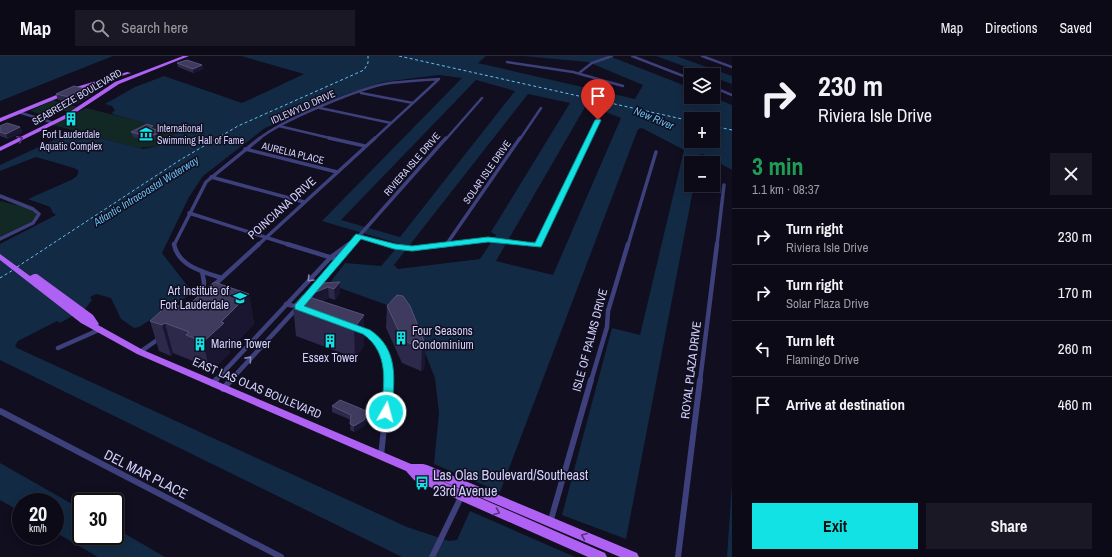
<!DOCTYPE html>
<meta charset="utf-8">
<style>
body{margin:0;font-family:"Archivo Narrow",sans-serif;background:#1a1824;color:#f1f3f6;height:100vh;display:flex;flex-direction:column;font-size:15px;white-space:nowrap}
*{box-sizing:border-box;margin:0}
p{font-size:13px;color:#9a9aa1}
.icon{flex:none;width:22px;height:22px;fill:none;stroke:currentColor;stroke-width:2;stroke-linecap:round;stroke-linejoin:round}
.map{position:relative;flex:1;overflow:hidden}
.details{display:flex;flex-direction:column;background:#0c0a17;width:380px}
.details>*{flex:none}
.banner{background:#0c0a17;color:#f1f3f6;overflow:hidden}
.tools{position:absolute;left:684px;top:12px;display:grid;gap:8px}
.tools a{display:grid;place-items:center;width:36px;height:36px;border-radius:0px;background:#0c0a17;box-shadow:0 2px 10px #0003,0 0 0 1px #2c2b36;font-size:20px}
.speed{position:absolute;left:12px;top:437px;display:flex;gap:8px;font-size:20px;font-weight:700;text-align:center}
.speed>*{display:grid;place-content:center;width:52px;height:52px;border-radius:50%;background:#0c0a17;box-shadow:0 2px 10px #0003,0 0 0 1px #2c2b36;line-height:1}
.speed small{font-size:10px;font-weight:400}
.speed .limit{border:2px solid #111;border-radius:6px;background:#fff;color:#111}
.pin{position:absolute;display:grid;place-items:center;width:34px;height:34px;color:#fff;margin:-41px -17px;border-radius:50% 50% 50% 0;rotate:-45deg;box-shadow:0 0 4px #0007}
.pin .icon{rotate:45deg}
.me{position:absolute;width:44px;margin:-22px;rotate:7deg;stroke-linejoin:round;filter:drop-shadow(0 0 3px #0008)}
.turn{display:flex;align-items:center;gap:14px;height:84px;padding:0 20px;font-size:18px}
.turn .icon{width:52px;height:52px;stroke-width:2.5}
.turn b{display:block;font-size:28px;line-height:34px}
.round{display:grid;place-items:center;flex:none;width:42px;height:42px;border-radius:0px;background:#1a1824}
.overview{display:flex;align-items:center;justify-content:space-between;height:68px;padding:0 20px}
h1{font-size:24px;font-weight:700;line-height:30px;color:#1e9e55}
.button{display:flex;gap:8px;margin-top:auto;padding:8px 20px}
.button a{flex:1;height:46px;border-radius:0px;background:#13e2e4;color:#111;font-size:16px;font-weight:700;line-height:46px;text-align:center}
.button a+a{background:#1a1824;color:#f1f3f6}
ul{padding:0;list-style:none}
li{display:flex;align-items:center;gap:12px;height:56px;padding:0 20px;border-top:1px solid #2c2b36}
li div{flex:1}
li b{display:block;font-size:15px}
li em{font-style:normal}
header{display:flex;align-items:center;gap:24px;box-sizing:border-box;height:56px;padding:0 20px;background:#0c0a17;border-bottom:1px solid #2c2b36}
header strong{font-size:19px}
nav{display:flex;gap:22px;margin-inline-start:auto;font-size:14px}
.search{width:280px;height:36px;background:#1a1824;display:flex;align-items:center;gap:10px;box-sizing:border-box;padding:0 14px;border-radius:0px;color:#9a9aa1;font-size:15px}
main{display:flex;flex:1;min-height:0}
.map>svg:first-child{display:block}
.green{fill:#122825}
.water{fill:#122a44;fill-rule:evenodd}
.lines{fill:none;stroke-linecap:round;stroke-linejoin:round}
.ferry{stroke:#67bef2;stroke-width:1;stroke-dasharray:3 2.5;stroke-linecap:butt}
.minor-far3{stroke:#3d407a;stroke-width:2.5}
.minor-far2{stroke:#3d407a;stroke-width:3.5}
.minor-far1{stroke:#3d407a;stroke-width:4.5}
.minor{stroke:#3d407a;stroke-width:6}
.primary{fill:#ae61f2;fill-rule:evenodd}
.wall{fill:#2c294b}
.shaded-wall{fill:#1a1632}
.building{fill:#3e3b5e;stroke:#555277}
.oneway{stroke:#57337e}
.oneway2{stroke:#8788ba}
.route{fill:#13e2e4;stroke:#0c9394}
.labels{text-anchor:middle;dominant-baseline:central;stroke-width:3;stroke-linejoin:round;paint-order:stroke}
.far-street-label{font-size:10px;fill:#d1d0fb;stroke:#100e1f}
.far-poi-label{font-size:10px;fill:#d1d0fb;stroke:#100e1f;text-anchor:start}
.far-water-label{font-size:11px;font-style:italic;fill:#67bef2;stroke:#100e1f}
.street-label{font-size:12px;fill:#d1d0fb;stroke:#100e1f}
.poi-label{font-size:12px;fill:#d1d0fb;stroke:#100e1f;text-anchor:start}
.near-street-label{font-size:14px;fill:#d1d0fb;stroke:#100e1f}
.near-poi-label{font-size:14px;fill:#d1d0fb;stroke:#100e1f;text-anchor:start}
</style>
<header>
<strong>Map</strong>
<div class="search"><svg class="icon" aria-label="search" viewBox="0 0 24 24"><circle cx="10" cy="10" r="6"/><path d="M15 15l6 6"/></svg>Search here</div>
<nav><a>Map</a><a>Directions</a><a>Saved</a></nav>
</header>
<main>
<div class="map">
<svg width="732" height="501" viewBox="0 0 732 501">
<rect width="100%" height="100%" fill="#100e1f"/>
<path class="green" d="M 53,44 L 77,51 L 68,56 L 57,53 L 43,59 L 30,55 Z
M 86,52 L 170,73 L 174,75 L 174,80 L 158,90 L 138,92 L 53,69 Z
M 0,145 L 32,153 L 37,158 L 31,166 L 0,181 Z"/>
<path class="water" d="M 0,0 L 113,0 L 0,45 Z
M 241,0 L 486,0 L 478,7 L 635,43 L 643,29 L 588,6 L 523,0 L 609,0 L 691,32 L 691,41 L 712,41 L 732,49 L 732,114 L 703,98 L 699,99 L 698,107 L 691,107 L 691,129 L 694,129 L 626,483 L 562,459 L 612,272 L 640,279 L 684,94 L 642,72 L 638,73 L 500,436 L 434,408 L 439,357 L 435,322 L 409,257 L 329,228 L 345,207 L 381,210 L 400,188 L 322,165 L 462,22 L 439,19 L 383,26 L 347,38 L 265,72 L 203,120 L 189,141 L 162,197 L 193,237 L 139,271 L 134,272 L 121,263 L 111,242 L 96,238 L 90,241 L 92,244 L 85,253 L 60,267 L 57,265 L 18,285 L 15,290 L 17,292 L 407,471 L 449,485 L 457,484 L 470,455 L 575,501 L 402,501 L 0,304 L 0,188 L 56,159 L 53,157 L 50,151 L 28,143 L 71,124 C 75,122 79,120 78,114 L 74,112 L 36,101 L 0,115 L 0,109 L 73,75 L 143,93 L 158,90 L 174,80 L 174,75 L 112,58 L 113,57 L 111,56 L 115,55 L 112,50 L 105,48 L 135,31 L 164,20 L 242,47 L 304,18 ZM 476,24 L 515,35 L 400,181 L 341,164 ZM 528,38 L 570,47 L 491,176 L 496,179 L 480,203 L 398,213 L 394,209 ZM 590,50 L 621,62 L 553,219 L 496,205 L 585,51 ZM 691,63 L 713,63 L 713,85 L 691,85 Z
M 656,0 L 676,0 L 732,20 L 732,28 L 713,21 L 713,19 L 708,19 Z
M 0,407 L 81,453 L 81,480 L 115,480 L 115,472 L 165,501 L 98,501 L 55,476 L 55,446 L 21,446 L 21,456 L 0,444 Z
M 732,426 L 732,501 L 727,501 Z"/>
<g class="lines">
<path class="ferry" d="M 399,0 L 691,65
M 713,70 L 732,74
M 17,211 L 180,104 L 238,70 L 364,14 L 368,7 L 368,0
M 0,222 L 13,214"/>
<path class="minor-far3" d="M 632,0 L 691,23
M 702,0 L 732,11
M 507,6 L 573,16 L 623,30
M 579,17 L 592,7 L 612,0
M 713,31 L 732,39
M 361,37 L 413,47
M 320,52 L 391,67
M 18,56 L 54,67
M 279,70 L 334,83
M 259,83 C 280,65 362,31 390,27 C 406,25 423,24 439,23
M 374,83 L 439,23
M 446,83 L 482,42
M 520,83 L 541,52
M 589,83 L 598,64"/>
<path class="minor-far2" d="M 329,82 L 365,90
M 245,93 L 337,116
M 211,121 L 304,146
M 0,140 L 33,153 L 39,158 L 33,167 L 0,183
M 189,157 L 290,189
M 359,180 L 389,189
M 174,189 L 206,126 L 260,82
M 258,189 L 375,82
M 347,189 L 354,185
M 351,189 L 446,82
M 445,189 L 488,183 L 536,189
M 446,189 L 520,82
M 538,189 L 590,82
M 628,189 L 656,96
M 717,189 L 724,129"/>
<path class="minor-far1" d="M 174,188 C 178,210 203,216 222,222
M 287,188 L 339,204
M 386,188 L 412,193 L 452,188
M 529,188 L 539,188
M 446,189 L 447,188
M 202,215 L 204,226 L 203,239
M 212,231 L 259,188
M 304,245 L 352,188
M 286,248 L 298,251
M 359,273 C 383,285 389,299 389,325
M 58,292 L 101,273
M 140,296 L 160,282
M 215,325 L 331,201 L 349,188
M 230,325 L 297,252
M 591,325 L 607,271 L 608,255 L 628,188
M 700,325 L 717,188"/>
<path class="minor" d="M 213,328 L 216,324
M 223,333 L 231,324
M 0,355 L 281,501
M 381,400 L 389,324
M 550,467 L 591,324
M 432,501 L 462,439
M 678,501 L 700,324"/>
<path class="primary" d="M 183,0 L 189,0 L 119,28 L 69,61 L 0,95 L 0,91 L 65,59 L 115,26 Z
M 127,16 L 131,17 L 80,33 L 0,66 L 0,62 L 76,31 Z
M 0,198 L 30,220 L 34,218 L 37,218 L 93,259 L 99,268 L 98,269 L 143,294 L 411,408 L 423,408 L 427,409 L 637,497 L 639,501 L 620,501 L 421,416 L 605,497 L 607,501 L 588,501 L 414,424 L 406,415 L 137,298 L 81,267 L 0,204 Z"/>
</g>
<path class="wall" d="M 177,7 L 202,9 L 203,13 L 193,17 L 178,11 Z
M 56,38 L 91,40 L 76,48 L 58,44 Z
M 0,70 L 20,71 L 22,76 L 8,83 L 0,80 Z
M 154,73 L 161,75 L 162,80 L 156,83 L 142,81 L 139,83 L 133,81 L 131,76 Z
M 340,226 L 340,237 L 335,244 L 329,242 L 322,245 L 364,259 L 364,290 L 355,302 L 296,280 L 293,250 L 309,241 Z
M 249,238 L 254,268 L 229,294 L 230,297 L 210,316 L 194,309 L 193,305 L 173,297 L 171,300 L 159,295 L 150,265 L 185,252 Z
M 387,250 L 426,290 L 424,313 L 421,315 L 402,307 L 386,272 Z
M 332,350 L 369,362 L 364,370 L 354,376 L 350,374 L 351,364 L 332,356 Z"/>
<path class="shaded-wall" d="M 202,9 L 203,13 L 193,17 L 193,13 Z
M 89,34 L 91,40 L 76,48 L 74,42 Z
M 20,71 L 22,76 L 8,83 L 6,78 Z
M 161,75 L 162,80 L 156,83 L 155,79 Z
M 141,76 L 142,81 L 139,83 L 138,78 Z
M 340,226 L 340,237 L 335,244 L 334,233 Z
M 328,231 L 329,242 L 310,250 L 309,239 Z
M 249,238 L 254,268 L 229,294 L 230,297 L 210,316 L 203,286 L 221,266 Z
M 364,259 L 364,290 L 355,302 L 354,272 Z
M 165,267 L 173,297 L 171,300 L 162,269 Z
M 426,290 L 424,313 L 421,315 L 422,293 Z
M 369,356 L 369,362 L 364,370 L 354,376 L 354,370 Z"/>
<path class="building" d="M 187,4 L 202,9 L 193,13 L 177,7 Z
M 74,30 L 89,34 L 74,42 L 56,38 Z
M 7,67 L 20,71 L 6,78 L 0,76 L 0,70 Z
M 147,68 L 153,70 L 150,72 L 161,75 L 155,79 L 141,76 L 138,78 L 131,76 Z
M 214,226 L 249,238 L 221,266 L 224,267 L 203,286 L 186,279 L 189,276 L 165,267 L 162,269 L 150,265 L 170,247 L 185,252 Z
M 340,226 L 334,233 L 328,231 L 309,239 L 322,227 Z
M 303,239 L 364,259 L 354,272 L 293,250 Z
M 397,239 L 403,240 L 410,250 L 426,290 L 422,293 L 403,284 L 387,250 Z
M 340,344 L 369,356 L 364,364 L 354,370 L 350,368 L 351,359 L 332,350 Z"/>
<defs><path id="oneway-chevron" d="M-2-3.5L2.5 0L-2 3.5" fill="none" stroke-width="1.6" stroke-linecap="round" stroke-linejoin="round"/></defs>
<g class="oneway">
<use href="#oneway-chevron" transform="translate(20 83) rotate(-26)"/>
<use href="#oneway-chevron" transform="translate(497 456) rotate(23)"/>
<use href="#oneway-chevron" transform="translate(584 480) rotate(-157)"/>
</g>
<g class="oneway2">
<use href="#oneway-chevron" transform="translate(310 223) rotate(134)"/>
<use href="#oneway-chevron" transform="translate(249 303) rotate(-48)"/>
</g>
<path class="route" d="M 598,63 L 601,64 L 541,191 L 488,186 L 412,195 L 394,193 L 361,183 L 304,250 L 370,274 C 399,293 395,325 391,356 L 386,360 L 382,359 L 381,356 C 384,328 390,297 363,278 L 295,253 L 295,249 L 356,178 L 395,188 L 412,190 L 488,181 L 535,187 L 595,64 Z"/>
<defs>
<g id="building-bare" transform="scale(1.08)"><path d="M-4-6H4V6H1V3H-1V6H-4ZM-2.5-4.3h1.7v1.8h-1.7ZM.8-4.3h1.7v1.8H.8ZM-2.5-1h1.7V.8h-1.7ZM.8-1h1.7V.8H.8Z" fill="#13e2e4" stroke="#100e1f" stroke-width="2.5" paint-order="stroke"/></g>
<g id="museum-bare" transform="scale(1.08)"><path d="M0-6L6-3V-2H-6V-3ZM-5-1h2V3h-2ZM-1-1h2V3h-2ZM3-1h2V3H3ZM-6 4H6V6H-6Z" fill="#13e2e4" stroke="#100e1f" stroke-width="2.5" paint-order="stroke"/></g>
<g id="school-bare" transform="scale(1.08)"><path d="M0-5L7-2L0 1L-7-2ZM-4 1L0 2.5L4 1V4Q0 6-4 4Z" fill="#13e2e4" stroke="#100e1f" stroke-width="2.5" paint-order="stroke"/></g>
<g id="bus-bare" transform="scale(1.08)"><path d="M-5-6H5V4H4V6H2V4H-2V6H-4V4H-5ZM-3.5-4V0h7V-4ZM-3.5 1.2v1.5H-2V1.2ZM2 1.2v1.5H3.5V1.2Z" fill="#13e2e4" stroke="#100e1f" stroke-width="2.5" paint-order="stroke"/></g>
</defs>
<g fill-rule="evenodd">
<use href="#building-bare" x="71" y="63"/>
<use href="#museum-bare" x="146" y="78"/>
<use href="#school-bare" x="240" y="242"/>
<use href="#building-bare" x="401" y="282"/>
<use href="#building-bare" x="330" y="285"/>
<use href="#building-bare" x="200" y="288"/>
<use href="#bus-bare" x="422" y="427"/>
</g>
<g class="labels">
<g class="far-street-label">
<text transform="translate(77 41) rotate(-30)">SEABREEZE BOULEVARD</text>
<text transform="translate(303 51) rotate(-24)">IDLEWYLD DRIVE</text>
<text transform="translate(293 97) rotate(14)">AURELIA PLACE</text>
<text transform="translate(412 108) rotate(-49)">RIVIERA ISLE DRIVE</text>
<text transform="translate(487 116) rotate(-55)">SOLAR ISLE DRIVE</text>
</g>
<g class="far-poi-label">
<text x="157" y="72">International<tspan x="157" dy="12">Swimming Hall of Fame</tspan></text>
<text x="71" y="78" text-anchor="middle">Fort Lauderdale<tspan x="71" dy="12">Aquatic Complex</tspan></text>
</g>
<g class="far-water-label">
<text transform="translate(654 62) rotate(23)">New River</text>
<text transform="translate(146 135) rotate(-32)">Atlantic Intracoastal Waterway</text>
</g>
<g class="street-label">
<text transform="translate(282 152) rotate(-42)">POINCIANA DRIVE</text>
<text transform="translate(590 284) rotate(-75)">ISLE OF PALMS DRIVE</text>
<text transform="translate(691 314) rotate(-83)">ROYAL PLAZA DRIVE</text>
<text transform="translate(257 332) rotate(23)">EAST LAS OLAS BOULEVARD</text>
</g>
<g class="poi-label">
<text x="229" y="235" text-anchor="end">Art Institute of<tspan x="229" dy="14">Fort Lauderdale</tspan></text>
<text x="412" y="275">Four Seasons<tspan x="412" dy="14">Condominium</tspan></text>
<text x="211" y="288">Marine Tower</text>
<text x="330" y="302" text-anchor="middle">Essex Tower</text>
</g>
<g class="near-street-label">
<text transform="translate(146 418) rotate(27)">DEL MAR PLACE</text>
</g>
<g class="near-poi-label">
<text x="433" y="419">Las Olas Boulevard/Southeast<tspan x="433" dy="16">23rd Avenue</tspan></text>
</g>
</g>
</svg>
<div class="tools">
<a><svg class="icon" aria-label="layers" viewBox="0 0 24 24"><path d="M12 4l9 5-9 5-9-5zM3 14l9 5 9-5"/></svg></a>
<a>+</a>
<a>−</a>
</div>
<div class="speed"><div>20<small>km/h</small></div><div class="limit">30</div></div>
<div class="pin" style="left:598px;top:64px;background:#d93025"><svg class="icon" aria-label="arrive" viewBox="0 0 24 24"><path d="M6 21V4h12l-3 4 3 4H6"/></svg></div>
<svg class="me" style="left:386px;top:356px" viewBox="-20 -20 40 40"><circle r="17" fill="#13e2e4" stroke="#fff" stroke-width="3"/><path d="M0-11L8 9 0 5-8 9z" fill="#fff"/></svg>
</div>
<section class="details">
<div class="banner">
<div class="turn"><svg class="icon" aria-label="right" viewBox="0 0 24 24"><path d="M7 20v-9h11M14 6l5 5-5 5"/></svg><div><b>230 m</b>Riviera Isle Drive</div></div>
</div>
<div class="overview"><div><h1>3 min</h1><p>1.1 km · 08:37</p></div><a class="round"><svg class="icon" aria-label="close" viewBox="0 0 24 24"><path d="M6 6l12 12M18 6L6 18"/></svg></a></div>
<ul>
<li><svg class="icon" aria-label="right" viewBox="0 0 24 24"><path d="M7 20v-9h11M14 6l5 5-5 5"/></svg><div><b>Turn right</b><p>Riviera Isle Drive</p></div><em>230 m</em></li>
<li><svg class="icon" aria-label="right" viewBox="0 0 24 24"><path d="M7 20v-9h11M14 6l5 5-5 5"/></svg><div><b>Turn right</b><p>Solar Plaza Drive</p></div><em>170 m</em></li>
<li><svg class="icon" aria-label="left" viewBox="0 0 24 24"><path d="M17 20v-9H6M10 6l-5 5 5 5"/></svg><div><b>Turn left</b><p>Flamingo Drive</p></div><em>260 m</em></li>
<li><svg class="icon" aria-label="arrive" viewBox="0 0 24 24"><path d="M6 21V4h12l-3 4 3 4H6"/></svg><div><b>Arrive at destination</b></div><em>460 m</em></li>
</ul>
<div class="button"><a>Exit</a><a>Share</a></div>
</section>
</main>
